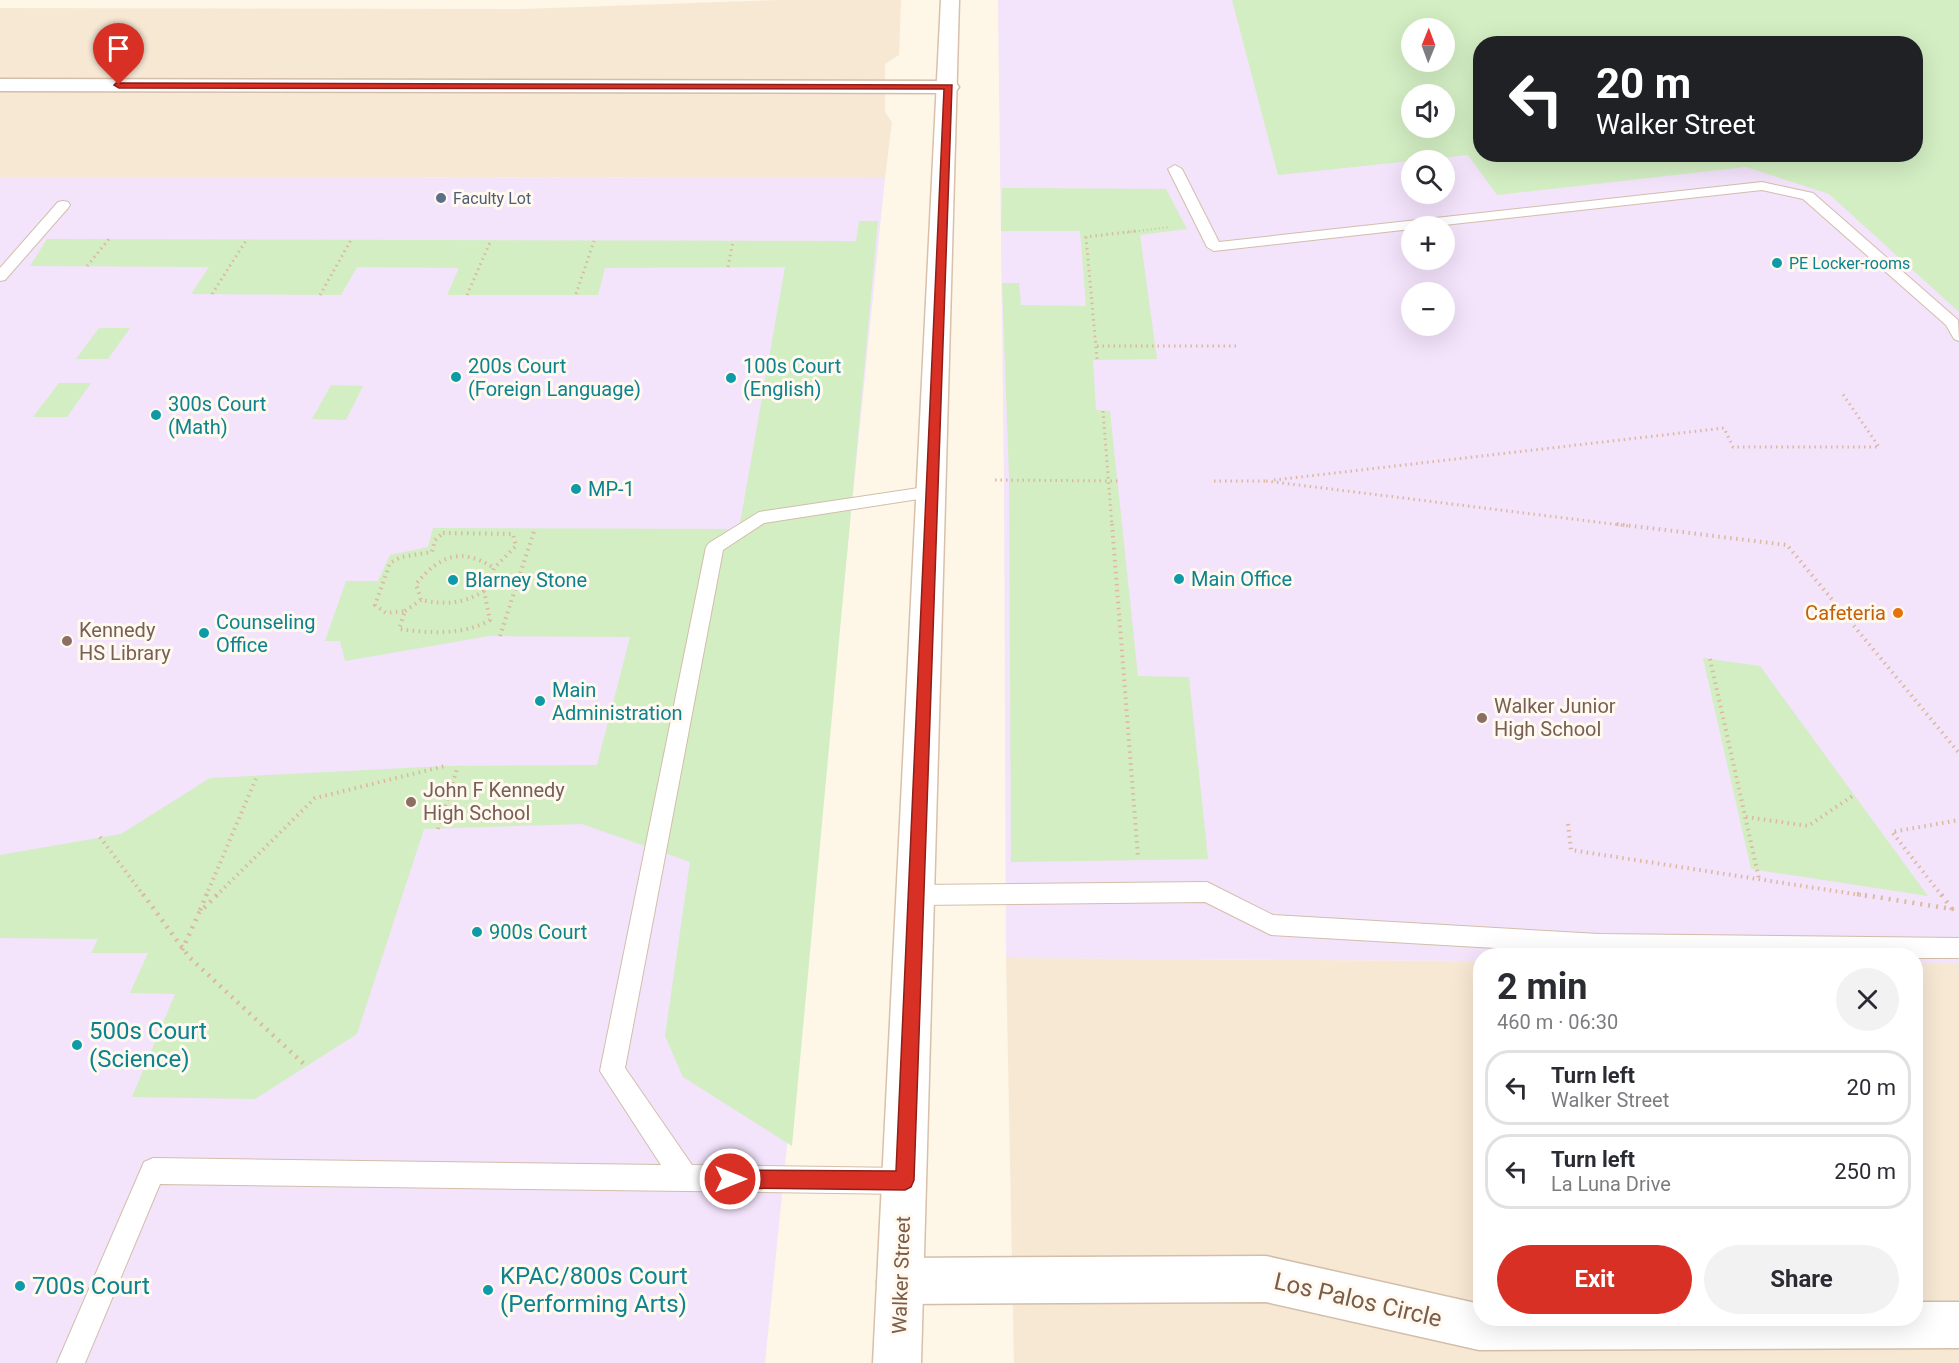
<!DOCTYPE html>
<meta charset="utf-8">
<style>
body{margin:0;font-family:Roboto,sans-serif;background:#f2f2f3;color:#2b2b33;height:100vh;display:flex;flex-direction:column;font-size:22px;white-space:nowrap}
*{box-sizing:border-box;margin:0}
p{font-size:20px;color:#7c7c81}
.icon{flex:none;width:33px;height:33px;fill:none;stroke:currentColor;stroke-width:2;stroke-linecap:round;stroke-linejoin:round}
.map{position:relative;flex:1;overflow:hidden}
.sheet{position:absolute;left:1473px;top:948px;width:450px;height:378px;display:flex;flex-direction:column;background:#fff;border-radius:24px;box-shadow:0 6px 24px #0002}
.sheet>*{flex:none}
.banner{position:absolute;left:1473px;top:36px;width:450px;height:126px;border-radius:24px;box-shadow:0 6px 24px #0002;background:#202124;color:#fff;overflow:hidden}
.needle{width:39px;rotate:1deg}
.controls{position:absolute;left:1401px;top:18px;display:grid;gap:12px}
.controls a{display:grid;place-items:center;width:54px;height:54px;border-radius:50%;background:#fff;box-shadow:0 6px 24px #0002;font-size:30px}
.pin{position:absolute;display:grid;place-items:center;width:51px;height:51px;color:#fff;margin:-62px -26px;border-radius:50% 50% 50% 0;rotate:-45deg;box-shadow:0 0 6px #0007}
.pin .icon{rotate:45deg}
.me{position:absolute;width:66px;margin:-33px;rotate:90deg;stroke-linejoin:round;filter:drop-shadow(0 0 4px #0008)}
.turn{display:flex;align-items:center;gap:21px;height:126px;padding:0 24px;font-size:27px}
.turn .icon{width:78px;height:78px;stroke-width:2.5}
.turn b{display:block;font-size:42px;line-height:51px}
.round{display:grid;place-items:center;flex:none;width:63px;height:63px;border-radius:32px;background:#f2f2f3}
.overview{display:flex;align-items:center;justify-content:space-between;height:102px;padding:0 24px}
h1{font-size:36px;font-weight:700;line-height:45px}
.cta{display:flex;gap:12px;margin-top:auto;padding:12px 24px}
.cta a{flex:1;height:69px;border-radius:36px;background:#d93025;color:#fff;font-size:24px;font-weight:700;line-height:69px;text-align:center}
.cta a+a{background:#f2f2f3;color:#2b2b33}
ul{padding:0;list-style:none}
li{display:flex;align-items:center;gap:18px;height:75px;margin:0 12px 9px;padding:0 12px;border:3px solid #e1e1e2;border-radius:24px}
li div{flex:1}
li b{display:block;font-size:22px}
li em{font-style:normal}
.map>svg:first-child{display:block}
.residential{fill:#f7e8d4}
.education{fill:#f3e3fb;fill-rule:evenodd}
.green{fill:#d3eec3;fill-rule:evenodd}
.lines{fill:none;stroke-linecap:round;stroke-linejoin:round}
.service-casing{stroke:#d2beab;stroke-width:2}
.minor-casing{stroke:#d2beab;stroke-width:3}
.secondary-casing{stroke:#d8c0aa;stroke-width:3}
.path-far3{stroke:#dcb89e;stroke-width:2;stroke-dasharray:1 3;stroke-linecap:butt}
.path-far2{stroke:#dcb89e;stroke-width:3;stroke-dasharray:1.5 4;stroke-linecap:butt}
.path-far1{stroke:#dcb89e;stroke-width:4;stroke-dasharray:1.5 4.5;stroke-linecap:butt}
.path{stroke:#dcb89e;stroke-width:4.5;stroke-dasharray:2 6;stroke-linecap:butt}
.service{fill:#fff;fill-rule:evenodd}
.minor{fill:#fff;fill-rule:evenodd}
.secondary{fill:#fff;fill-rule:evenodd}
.route{fill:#d93025;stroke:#8d1f18;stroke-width:1.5}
.service-dot{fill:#5c6f8a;stroke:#fff9ef;stroke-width:2}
.culture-dot{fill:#0f9aa8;stroke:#fff9ef;stroke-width:2}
.food-dot{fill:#e8710a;stroke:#fff9ef;stroke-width:2}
.education-dot{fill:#8d6e63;stroke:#fff9ef;stroke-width:2}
.labels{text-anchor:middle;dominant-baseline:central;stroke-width:6;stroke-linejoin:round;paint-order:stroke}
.far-service-label{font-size:16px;fill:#4e5e75;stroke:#fff9ef;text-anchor:start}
.far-culture-label{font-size:16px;fill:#0d838f;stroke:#fff9ef;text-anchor:start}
.culture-label{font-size:20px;fill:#0d838f;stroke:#fff9ef;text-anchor:start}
.food-label{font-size:20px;fill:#c56008;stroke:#fff9ef;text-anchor:end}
.education-label{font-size:20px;fill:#785e54;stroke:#fff9ef;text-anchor:start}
.street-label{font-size:20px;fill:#7b5c48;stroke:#fff9ef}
.near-culture-label{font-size:24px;fill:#0d838f;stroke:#fff9ef;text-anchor:start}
.near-street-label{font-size:24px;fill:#7b5c48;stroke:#fff9ef}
</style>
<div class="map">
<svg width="1959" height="1363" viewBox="0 0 1959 1363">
<rect width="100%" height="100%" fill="#fef6e7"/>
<path class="residential" d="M 777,0 L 901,0 L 899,55 L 885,64 L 885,112 L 892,122 L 885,178 L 0,177 L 0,8 L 523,9 Z
M 1006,958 L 1480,961 L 1480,1318 L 1916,1318 L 1916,964 L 1959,964 L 1959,1363 L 1014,1363 Z"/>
<path class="education" d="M 998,0 L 1959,0 L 1959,964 L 1916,964 L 1916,956 L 1480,956 L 1480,961 L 1006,958 L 1004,480 ZM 1412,28 L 1444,28 L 1444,62 L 1412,62 ZM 1480,44 L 1916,44 L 1916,154 L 1480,154 ZM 1412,94 L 1444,94 L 1444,128 L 1412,128 ZM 1412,160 L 1444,160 L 1444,194 L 1412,194 ZM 1412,226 L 1444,226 L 1444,260 L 1412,260 ZM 1412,292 L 1444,292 L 1444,326 L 1412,326 Z
M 0,177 L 885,178 L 765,1363 L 0,1363 Z"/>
<path class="green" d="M 1232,0 L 1959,0 L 1959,312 L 1829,194 L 1746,167 L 1497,195 L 1468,155 L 1278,175 ZM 1444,28 L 1444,62 L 1412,62 L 1412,28 ZM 1480,44 L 1916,44 L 1916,154 L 1480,154 ZM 1444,94 L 1444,128 L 1412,128 L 1412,94 Z
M 1002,188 L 1166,189 L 1187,229 L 1140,235 L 1157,359 L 1093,360 L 1096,410 L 1110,411 L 1138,676 L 1189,677 L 1208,859 L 1011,862 L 1009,476 L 1002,283 L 1019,283 L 1021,305 L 1086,306 L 1080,231 L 1001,231 Z
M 859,221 L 878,221 L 792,1146 L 683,1077 L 665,1036 L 690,862 L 582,824 L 424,829 L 357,1034 L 255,1099 L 132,1097 L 175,994 L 130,993 L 148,953 L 91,953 L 98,939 L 0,938 L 0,855 L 121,834 L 210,778 L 445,766 L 597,765 L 630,637 L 489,636 L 345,661 L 340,641 L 325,641 L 346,581 L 378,581 L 390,555 L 428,547 L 433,528 L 739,529 L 785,267 L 605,268 L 598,295 L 447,295 L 459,268 L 357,267 L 341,295 L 191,294 L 209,267 L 30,266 L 47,239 L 856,241 Z
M 99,328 L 130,328 L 108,359 L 76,359 Z
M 59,383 L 91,383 L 67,417 L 33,417 Z
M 331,385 L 363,386 L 346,420 L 312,419 Z
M 1703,658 L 1760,666 L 1928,896 L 1751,869 Z"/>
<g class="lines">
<g class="service-casing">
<path id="service" d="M 1175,165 L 1182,169 L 1219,242 L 1762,182 L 1808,192 L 1813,193 L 1958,320 L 1959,341 L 1954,339 L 1946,325 L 1803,199 L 1762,190 L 1435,226 L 1412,226 L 1412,229 L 1214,251 L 1207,247 L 1168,169 Z
M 63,201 L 68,202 L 70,205 L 68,208 L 5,280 L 0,281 L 0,268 L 58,202 Z
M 932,486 L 938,488 L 941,492 L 938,496 L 764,523 L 723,550 L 625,1068 L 692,1165 L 905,1168 L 914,1172 L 918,1181 L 914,1190 L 905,1194 L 160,1184 L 85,1363 L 57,1363 L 144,1162 L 153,1158 L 661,1165 L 600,1071 L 706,547 L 709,543 L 759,512 Z
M 1207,882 L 1273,915 L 1599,934 L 1959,938 L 1959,958 L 1916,958 L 1916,956 L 1599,954 L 1271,935 L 1205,902 L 916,905 L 908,902 L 905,895 L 908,888 L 916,885 Z"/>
</g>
<g class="minor-casing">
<path id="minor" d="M 0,79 L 949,81 L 956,83 L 959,87 L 956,91 L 949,93 L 0,91 Z
M 1266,1256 L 1480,1304 L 1480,1318 L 1916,1318 L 1916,1302 L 1959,1302 L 1959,1348 L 1479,1350 L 1266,1302 L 900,1304 L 884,1297 L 877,1281 L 884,1265 L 900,1258 Z"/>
</g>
<g class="secondary-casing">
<path id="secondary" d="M 941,0 L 959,0 L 921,1363 L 873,1363 Z"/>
</g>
<path class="path-far3" d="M 1123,233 L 1169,227"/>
<path class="path-far2" d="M 87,266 L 109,239
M 728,267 L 733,241
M 212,294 L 247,239
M 576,294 L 594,241
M 320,295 L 351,240
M 467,295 L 491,240
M 1097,346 L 1240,346
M 1097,359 L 1086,237 L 1135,231
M 1103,411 L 1112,526
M 995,480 L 1118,481
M 1274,480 L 1724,428 L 1733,447 L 1879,447 L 1842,393
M 1214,481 L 1267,481
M 1266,481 L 1629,526"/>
<path class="path-far1" d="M 1112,524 L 1138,857
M 1617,524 L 1787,545 L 1959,753
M 443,533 L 513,534 L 516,546 L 494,568 L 484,591 L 490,620 C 462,636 429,633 399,629 L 405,611 L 386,613 L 375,605 L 390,563 L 401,557 L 432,552 L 435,540 Z
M 488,580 L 518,581
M 484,591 C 463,604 445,605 421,600 L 416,584 C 440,555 461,547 494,568
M 405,611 L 421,600
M 500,636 L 535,528
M 1710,659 L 1759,879
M 1746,817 L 1808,826 L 1854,795
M 1568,824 L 1571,850 L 1867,896
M 438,829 L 458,766
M 100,837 L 144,896
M 206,896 L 257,776
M 216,896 L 315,798 L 445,766
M 1942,896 L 1892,832 L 1959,820"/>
<path class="path" d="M 143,894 L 189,957 L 306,1066
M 1857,894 L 1952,909 L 1941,894
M 200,910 L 207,894
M 182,950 L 199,913 L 218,894"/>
<use href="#service" class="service"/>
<use href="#minor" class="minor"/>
<use href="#secondary" class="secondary"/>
</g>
<path class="route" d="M 116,83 L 952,85 L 914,1180 L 911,1187 L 905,1190 L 730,1188 L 723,1186 L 721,1179 L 723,1173 L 730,1170 L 896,1171 L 944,89 L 119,88 L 114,85 Z"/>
<circle class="service-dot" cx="441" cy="198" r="6"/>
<g class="culture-dot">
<circle cx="1777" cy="263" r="6"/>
<circle cx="456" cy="377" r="6"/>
<circle cx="731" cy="378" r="6"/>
<circle cx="156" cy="415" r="6"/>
<circle cx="576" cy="489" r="6"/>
<circle cx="1179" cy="579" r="6"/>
<circle cx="453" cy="580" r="6"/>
<circle cx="204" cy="633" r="6"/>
<circle cx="540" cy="701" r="6"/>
<circle cx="477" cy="932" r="6"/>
<circle cx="77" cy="1045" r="6"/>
<circle cx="20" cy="1286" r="6"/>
<circle cx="488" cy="1290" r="6"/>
</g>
<circle class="food-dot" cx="1898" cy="613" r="6"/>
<g class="education-dot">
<circle cx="67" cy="641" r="6"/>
<circle cx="1482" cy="718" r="6"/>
<circle cx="411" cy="802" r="6"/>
</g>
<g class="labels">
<g class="far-service-label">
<text x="453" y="198">Faculty Lot</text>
</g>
<g class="far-culture-label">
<text x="1789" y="263">PE Locker-rooms</text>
</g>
<g class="culture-label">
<text x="468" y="366">200s Court<tspan x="468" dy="23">(Foreign Language)</tspan></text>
<text x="743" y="366">100s Court<tspan x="743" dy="23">(English)</tspan></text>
<text x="168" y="404">300s Court<tspan x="168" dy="23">(Math)</tspan></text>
<text x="588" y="489">MP-1</text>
<text x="1191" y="579">Main Office</text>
<text x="465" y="580">Blarney Stone</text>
<text x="216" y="622">Counseling<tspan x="216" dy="23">Office</tspan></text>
<text x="552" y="690">Main<tspan x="552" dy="23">Administration</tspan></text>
<text x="489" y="932">900s Court</text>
</g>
<g class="food-label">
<text x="1886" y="613">Cafeteria</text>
</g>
<g class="education-label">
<text x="79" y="630">Kennedy<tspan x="79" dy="23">HS Library</tspan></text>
<text x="1494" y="706">Walker Junior<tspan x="1494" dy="23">High School</tspan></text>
<text x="423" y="790">John F Kennedy<tspan x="423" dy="23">High School</tspan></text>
</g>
<g class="street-label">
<text transform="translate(901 1275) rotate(-88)">Walker Street</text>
</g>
<g class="near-culture-label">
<text x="89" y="1031">500s Court<tspan x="89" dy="28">(Science)</tspan></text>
<text x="500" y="1276">KPAC/800s Court<tspan x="500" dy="28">(Performing Arts)</tspan></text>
<text x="32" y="1286">700s Court</text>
</g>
<g class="near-street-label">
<text transform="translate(1358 1300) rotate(13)">Los Palos Circle</text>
</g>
</g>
</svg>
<div class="controls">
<a><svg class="needle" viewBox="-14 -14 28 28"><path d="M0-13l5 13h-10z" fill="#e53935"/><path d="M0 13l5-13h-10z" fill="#7c7c81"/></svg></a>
<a><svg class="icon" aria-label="sound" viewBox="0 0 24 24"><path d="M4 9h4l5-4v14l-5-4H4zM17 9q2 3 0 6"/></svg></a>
<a><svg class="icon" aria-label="search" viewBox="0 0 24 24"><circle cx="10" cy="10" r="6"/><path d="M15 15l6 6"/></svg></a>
<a>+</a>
<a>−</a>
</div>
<div class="pin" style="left:119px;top:85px;background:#d93025"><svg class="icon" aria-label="arrive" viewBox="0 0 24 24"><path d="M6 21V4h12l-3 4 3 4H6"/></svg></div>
<svg class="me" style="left:730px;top:1179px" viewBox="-20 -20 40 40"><circle r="17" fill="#d93025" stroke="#fff" stroke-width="3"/><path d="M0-11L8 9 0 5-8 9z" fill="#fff"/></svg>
<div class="banner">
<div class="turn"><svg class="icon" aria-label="left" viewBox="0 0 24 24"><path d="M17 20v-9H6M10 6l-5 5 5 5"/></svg><div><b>20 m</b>Walker Street</div></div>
</div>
<section class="sheet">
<div class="overview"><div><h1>2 min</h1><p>460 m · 06:30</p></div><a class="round"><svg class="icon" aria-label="close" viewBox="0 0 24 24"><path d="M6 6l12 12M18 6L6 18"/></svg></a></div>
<ul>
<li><svg class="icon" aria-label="left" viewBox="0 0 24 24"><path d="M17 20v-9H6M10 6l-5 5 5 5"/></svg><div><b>Turn left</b><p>Walker Street</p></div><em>20 m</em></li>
<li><svg class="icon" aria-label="left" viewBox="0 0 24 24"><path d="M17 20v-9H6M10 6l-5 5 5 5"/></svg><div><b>Turn left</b><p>La Luna Drive</p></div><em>250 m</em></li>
</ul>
<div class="cta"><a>Exit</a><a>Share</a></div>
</section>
</div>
